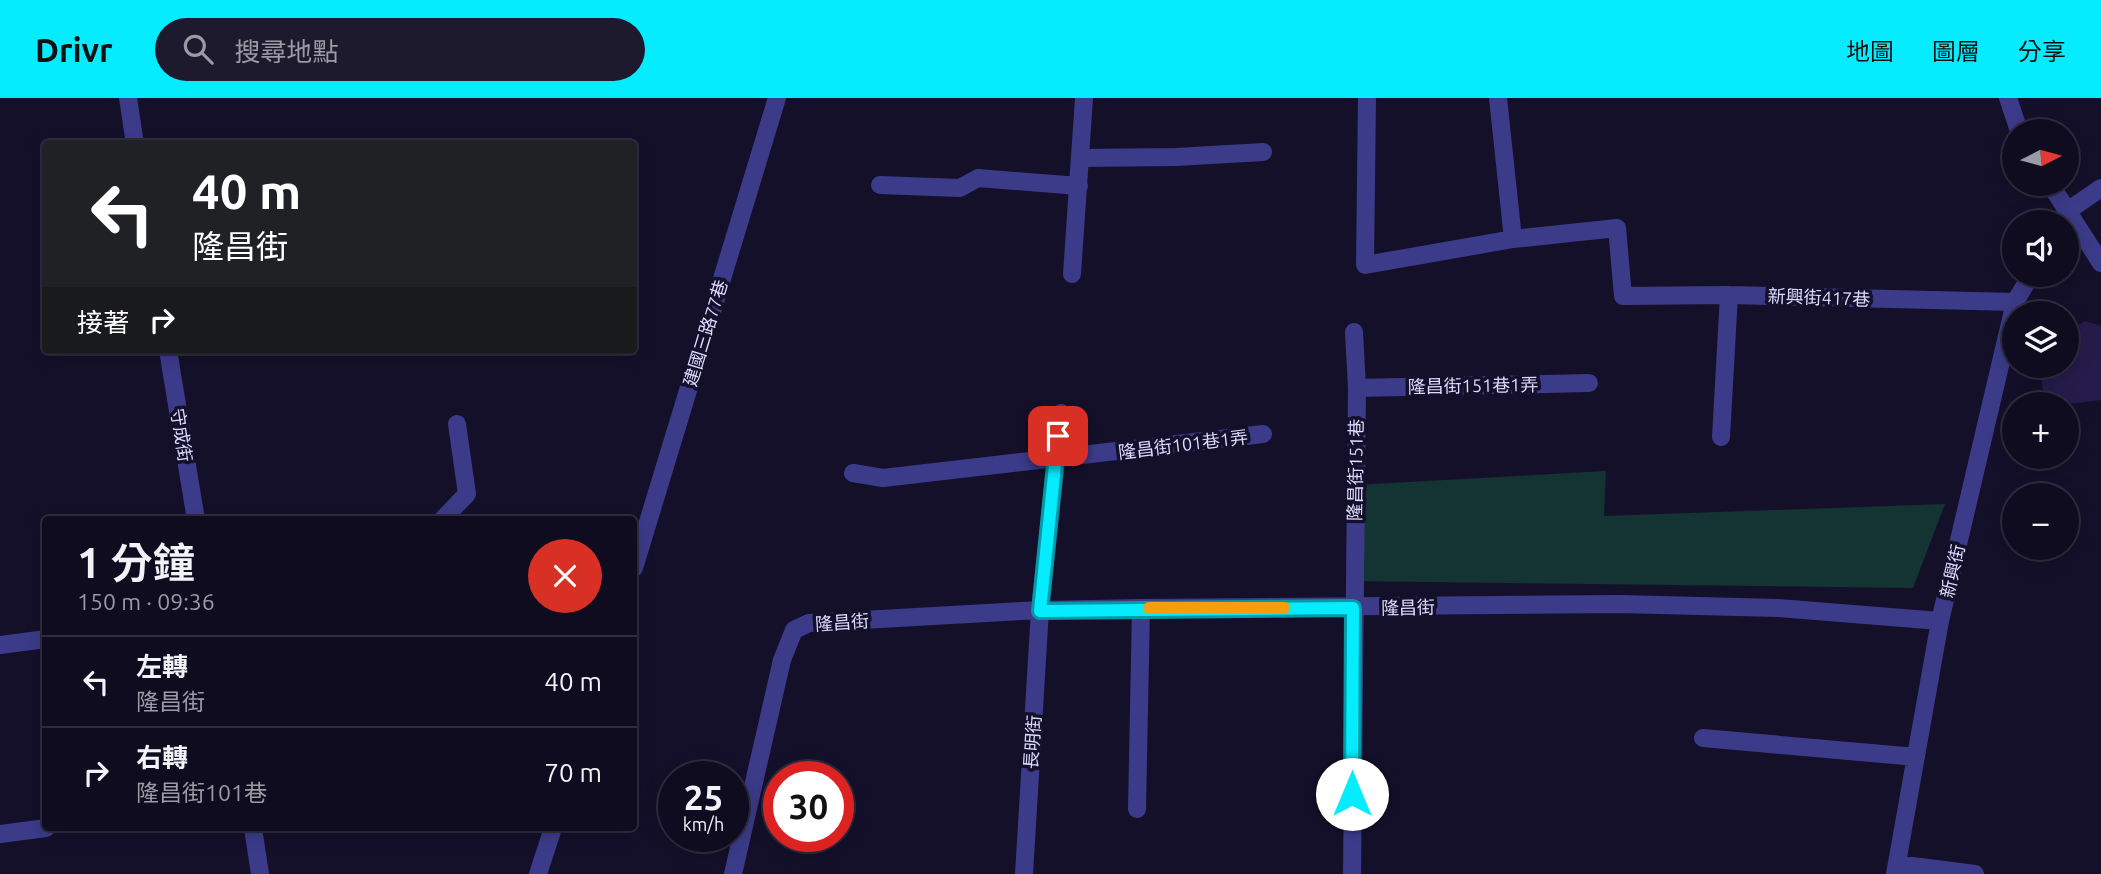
<!DOCTYPE html>
<html lang="zh-TW">
<meta charset="utf-8">
<style>
body{margin:0;font-family:Ubuntu,"Noto Sans TC",sans-serif;background:#1d1a2d;color:#f1f3f6;height:100vh;display:flex;flex-direction:column;font-size:26px;white-space:nowrap}
*{box-sizing:border-box;margin:0}
p{font-size:23px;color:#9b9ba5}
.icon{flex:none;width:38px;height:38px;fill:none;stroke:currentColor;stroke-width:2;stroke-linecap:round;stroke-linejoin:round}
.map{position:relative;flex:1;overflow:hidden}
.details{position:absolute;left:42px;top:418px;width:595px;height:315px;display:flex;flex-direction:column;background:#0f0c20;border-radius:7px;box-shadow:0 4px 18px #0003,0 0 0 2px #2f2c3e}
.details>*{flex:none}
.guide{position:absolute;left:42px;top:42px;width:595px;height:214px;border-radius:7px;box-shadow:0 4px 18px #0003,0 0 0 2px #2f2c3e;background:#202124;color:#fff;overflow:hidden}
.needle{width:46px;rotate:84deg}
.tools{position:absolute;left:2002px;top:21px;display:grid;gap:14px}
.tools a{display:grid;place-items:center;width:77px;height:77px;border-radius:50%;background:#0f0c20;box-shadow:0 4px 18px #0003,0 0 0 2px #2f2c3e;font-size:35px}
.speed{position:absolute;left:658px;top:663px;display:flex;gap:14px;font-size:35px;font-weight:700;text-align:center}
.speed>*{display:grid;place-content:center;width:91px;height:91px;border-radius:50%;background:#0f0c20;box-shadow:0 4px 18px #0003,0 0 0 2px #2f2c3e;line-height:1}
.speed small{font-size:18px;font-weight:400}
.speed .limit{border:10px solid #d22;background:#fff;color:#111}
.pin{position:absolute;display:grid;place-items:center;width:60px;height:60px;color:#fff;margin:-30px;border-radius:14px;box-shadow:0 4px 10px #0006}
.me{position:absolute;width:77px;margin:-38px;rotate:0deg;stroke-linejoin:round;filter:drop-shadow(0 0 5px #0008)}
.turn{display:flex;align-items:center;gap:24px;height:147px;padding:0 35px;font-size:32px}
.turn .icon{width:91px;height:91px;stroke-width:2.5}
.turn b{display:block;font-size:49px;line-height:60px}
.then{display:flex;align-items:center;height:66px;padding:0 35px;background:#0003;gap:14px;font-size:26px}
.round{display:grid;place-items:center;flex:none;width:74px;height:74px;border-radius:37px;background:#1d1a2d}
.overview{display:flex;align-items:center;justify-content:space-between;height:119px;padding:0 35px}
h1{font-size:42px;font-weight:600;line-height:52px}
ul{padding:0;list-style:none}
li{display:flex;align-items:center;gap:21px;height:91px;padding:0 35px;border-top:2px solid #2f2c3e}
li div{flex:1}
li b{display:block;font-size:26px}
li em{font-style:normal}
header{display:flex;align-items:center;gap:42px;box-sizing:border-box;height:98px;padding:0 35px;background:#06ecff;color:#111}
header strong{font-size:33px}
nav{display:flex;gap:38px;margin-inline-start:auto;font-size:24px}
.search{width:490px;height:63px;background:#1d1a2d;display:flex;align-items:center;gap:18px;box-sizing:border-box;padding:0 24px;border-radius:38px;color:#9b9ba5;font-size:26px}
.map>svg:first-child{display:block}
.green{fill:#133432}
.building{fill:#251c4b}
.lines{fill:none;stroke-linecap:round;stroke-linejoin:round}
.minor{stroke:#3c3b8a;stroke-width:18}
.route-casing{stroke:#0499a6;stroke-width:18}
.route{stroke:#06ecff;stroke-width:12}
.slow{stroke:#f59e0b;stroke-width:12}
.labels{text-anchor:middle;dominant-baseline:central;stroke-width:7;stroke-linejoin:round;paint-order:stroke}
.street-label{font-size:18px;fill:#dddaff;stroke:#14102a}
</style>
<header>
<strong>Drivr</strong>
<div class="search"><svg class="icon" aria-label="search" viewBox="0 0 24 24"><circle cx="10" cy="10" r="6"/><path d="M15 15l6 6"/></svg>搜尋地點</div>
<nav><a>地圖</a><a>圖層</a><a>分享</a></nav>
</header>
<div class="map">
<svg width="2101" height="776" viewBox="0 0 2101 776">
<rect width="100%" height="100%" fill="#14102a"/>
<path class="green" d="M 1606,373 L 1604,418 L 1945,406 L 1913,490 L 1349,483 L 1353,387 Z"/>
<path class="building" d="M 2085,223 L 2101,228 L 2101,302 L 2068,306 L 2044,306 L 2041,273 L 2043,268 L 2067,268 L 2067,234 Z"/>
<g class="lines">
<path class="minor" d="M 128,0 L 135,46
M 1367,0 L 1365,167 L 1513,141 L 1617,130 L 1623,198 L 1729,197 L 2015,204
M 1498,0 L 1513,141
M 2008,0 L 2019,33
M 1081,60 L 1176,59 L 1263,54
M 2050,86 L 2101,165
M 880,87 L 960,90 L 978,80 L 1079,88
M 2061,124 L 2066,114 L 2101,90
M 1072,176 L 1084,0
M 168,252 L 196,422
M 1357,290 L 1589,285
M 1721,339 L 1729,197
M 853,375 L 883,380 L 1263,336
M 442,422 L 467,396 L 457,326
M 634,470 L 777,0
M 0,547 L 46,541
M 1703,640 L 1916,659
M 1137,711 L 1141,510
M 253,730 L 260,776
M 0,736 L 46,730
M 1897,766 L 1975,776
M 538,776 L 553,730
M 733,776 L 782,562 L 794,532 L 809,525 L 1040,512 L 1141,510 L 1620,506 L 1778,510 L 1940,523
M 1024,776 L 1040,512 L 1061,315
M 1352,776 L 1357,290 L 1354,234
M 1895,776 L 1940,523 L 2015,204 L 2031,177"/>
</g>
<g class="lines">
<g class="route-casing">
<path id="route" d="M 1058,338 L 1040,513 L 1353,510 L 1352,696"/>
</g>
<use href="#route" class="route"/>
<path class="slow" d="M 1149,510 L 1284,510"/>
</g>
<g class="labels">
<g class="street-label">
<text transform="translate(1819 199) rotate(2)">新興街417巷</text>
<text transform="translate(705 235) rotate(-73)">建國三路77巷</text>
<text transform="translate(1473 287) rotate(-1)">隆昌街151巷1弄</text>
<text transform="translate(182 337) rotate(81)">守成街</text>
<text transform="translate(1183 346) rotate(-7)">隆昌街101巷1弄</text>
<text transform="translate(1355 372) rotate(-89)">隆昌街151巷</text>
<text transform="translate(1952 473) rotate(-77)">新興街</text>
<text transform="translate(1408 509) rotate(-1)">隆昌街</text>
<text transform="translate(842 524) rotate(-4)">隆昌街</text>
<text transform="translate(1032 644) rotate(-86)">長明街</text>
</g>
</g>
</svg>
<div class="tools">
<a><svg class="needle" viewBox="-14 -14 28 28"><path d="M0-13l5 13h-10z" fill="#e53935"/><path d="M0 13l5-13h-10z" fill="#9b9ba5"/></svg></a>
<a><svg class="icon" aria-label="sound" viewBox="0 0 24 24"><path d="M4 9h4l5-4v14l-5-4H4zM17 9q2 3 0 6"/></svg></a>
<a><svg class="icon" aria-label="layers" viewBox="0 0 24 24"><path d="M12 4l9 5-9 5-9-5zM3 14l9 5 9-5"/></svg></a>
<a>+</a>
<a>−</a>
</div>
<div class="speed"><div>25<small>km/h</small></div><div class="limit">30</div></div>
<div class="pin" style="left:1058px;top:338px;background:#d93025"><svg class="icon" aria-label="arrive" viewBox="0 0 24 24"><path d="M6 21V4h12l-3 4 3 4H6"/></svg></div>
<svg class="me" style="left:1352px;top:696px" viewBox="-20 -20 40 40"><circle r="19" fill="#fff"/><path d="M0-13L10 11 0 6-10 11z" fill="#06ecff"/></svg>
<div class="guide">
<div class="turn"><svg class="icon" aria-label="left" viewBox="0 0 24 24"><path d="M17 20v-9H6M10 6l-5 5 5 5"/></svg><div><b>40 m</b>隆昌街</div></div>
<div class="then">接著<svg class="icon" aria-label="right" viewBox="0 0 24 24"><path d="M7 20v-9h11M14 6l5 5-5 5"/></svg></div>
</div>
<section class="details">
<div class="overview"><div><h1>1 分鐘</h1><p>150 m · 09:36</p></div><a class="round" style="background:#d93025;color:#fff"><svg class="icon" aria-label="close" viewBox="0 0 24 24"><path d="M6 6l12 12M18 6L6 18"/></svg></a></div>
<ul>
<li><svg class="icon" aria-label="left" viewBox="0 0 24 24"><path d="M17 20v-9H6M10 6l-5 5 5 5"/></svg><div><b>左轉</b><p>隆昌街</p></div><em>40 m</em></li>
<li><svg class="icon" aria-label="right" viewBox="0 0 24 24"><path d="M7 20v-9h11M14 6l5 5-5 5"/></svg><div><b>右轉</b><p>隆昌街101巷</p></div><em>70 m</em></li>
</ul>
</section>
</div>
